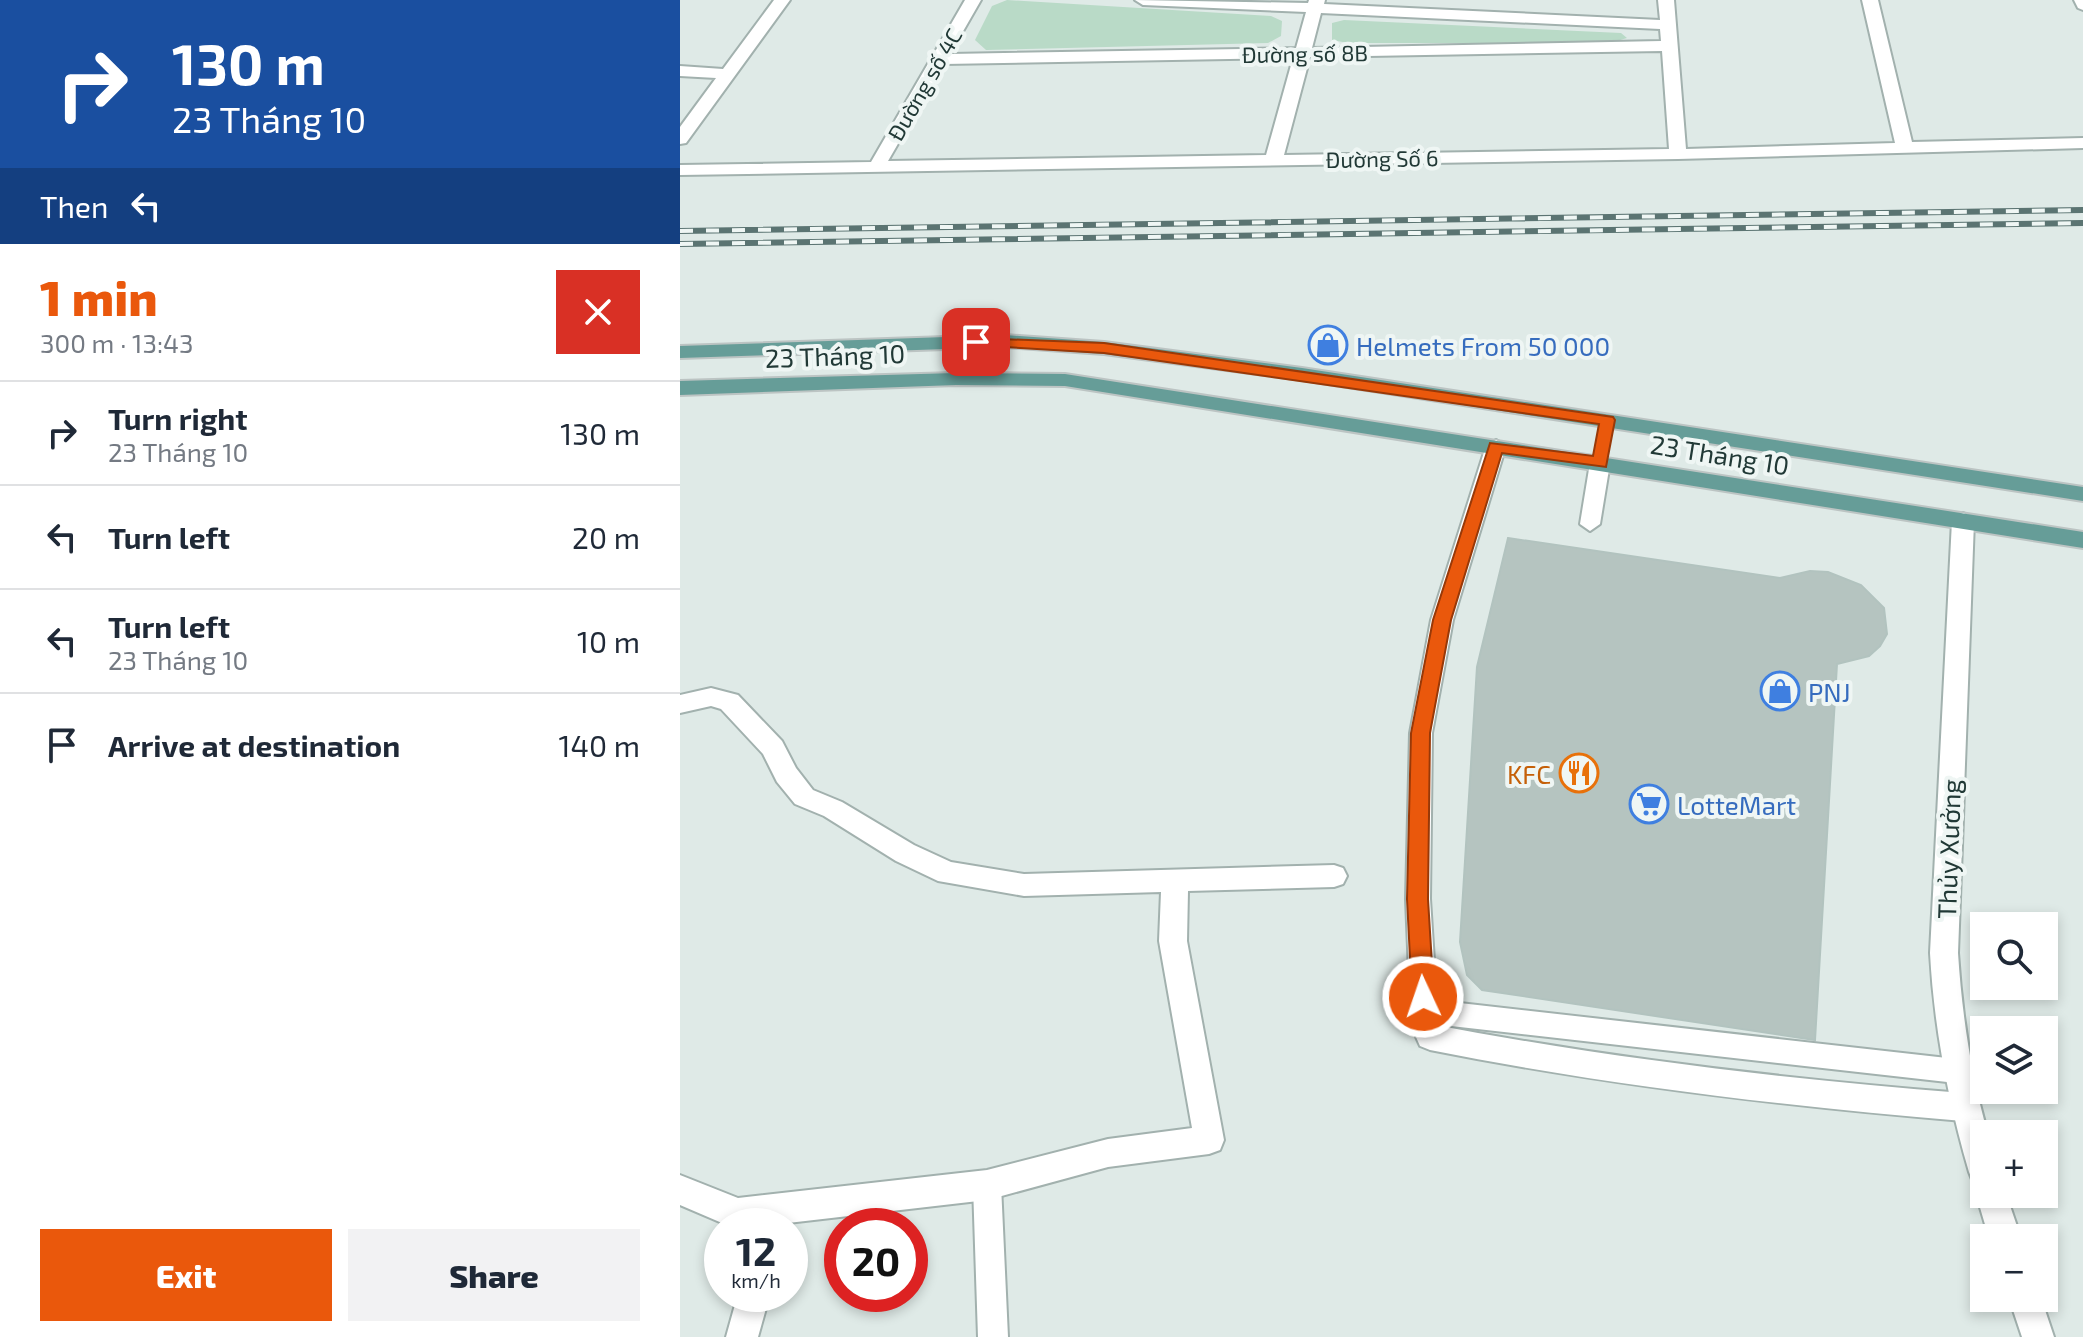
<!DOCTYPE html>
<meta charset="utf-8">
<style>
body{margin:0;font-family:"Exo 2",sans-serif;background:#f2f2f3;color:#1f2937;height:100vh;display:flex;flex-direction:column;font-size:30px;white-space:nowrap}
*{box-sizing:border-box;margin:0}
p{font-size:26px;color:#747a83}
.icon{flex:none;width:44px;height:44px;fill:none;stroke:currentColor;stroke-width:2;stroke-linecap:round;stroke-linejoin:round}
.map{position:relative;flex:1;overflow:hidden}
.side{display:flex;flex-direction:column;background:#fff;width:680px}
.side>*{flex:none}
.top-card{background:#1a4fa0;color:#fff;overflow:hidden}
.controls{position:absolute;left:1290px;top:912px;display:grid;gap:16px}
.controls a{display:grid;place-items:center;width:88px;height:88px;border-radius:0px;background:#fff;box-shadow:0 4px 12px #0003;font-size:40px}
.speed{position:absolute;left:24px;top:1208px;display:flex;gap:16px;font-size:40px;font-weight:700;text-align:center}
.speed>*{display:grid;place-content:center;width:104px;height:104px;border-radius:50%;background:#fff;box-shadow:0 4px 12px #0003;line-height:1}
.speed small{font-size:20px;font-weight:400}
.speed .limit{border:12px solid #d22;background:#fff;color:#111}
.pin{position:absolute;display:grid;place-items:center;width:68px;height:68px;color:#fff;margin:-34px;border-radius:16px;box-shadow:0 4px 12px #0006}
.me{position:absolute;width:88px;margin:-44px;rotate:357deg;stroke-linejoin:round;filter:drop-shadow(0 0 6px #0008)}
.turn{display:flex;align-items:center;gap:28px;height:168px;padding:0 40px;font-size:36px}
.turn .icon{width:104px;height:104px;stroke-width:2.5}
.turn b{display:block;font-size:56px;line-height:68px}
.then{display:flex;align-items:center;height:76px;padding:0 40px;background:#0003;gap:16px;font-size:30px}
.round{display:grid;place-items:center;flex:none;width:84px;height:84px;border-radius:0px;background:#f2f2f3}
.head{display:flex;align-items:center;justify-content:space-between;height:136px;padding:0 40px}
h1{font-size:48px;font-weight:800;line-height:60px;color:#ea580c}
.primary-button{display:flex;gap:16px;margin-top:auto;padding:16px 40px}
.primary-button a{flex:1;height:92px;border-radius:0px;background:#ea580c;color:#fff;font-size:32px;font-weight:800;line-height:92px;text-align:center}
.primary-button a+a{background:#f2f2f3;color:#1f2937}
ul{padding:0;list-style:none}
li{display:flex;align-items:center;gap:24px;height:104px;padding:0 40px;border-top:2px solid #e0e1e3}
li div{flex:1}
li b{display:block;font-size:30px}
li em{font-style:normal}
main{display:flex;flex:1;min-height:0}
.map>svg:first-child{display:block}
.green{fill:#b9dac7}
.building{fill:#b5c4c0;stroke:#b2c3bf;stroke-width:2}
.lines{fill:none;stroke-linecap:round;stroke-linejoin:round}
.service-casing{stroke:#a2b1ae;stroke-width:4}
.minor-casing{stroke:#a2b1ae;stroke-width:4}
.tertiary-casing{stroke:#a2b1ae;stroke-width:4}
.primary-casing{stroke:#bcc4c3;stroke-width:4}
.service{fill:#fff;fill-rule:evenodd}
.minor{fill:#fff;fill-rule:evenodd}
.tertiary{fill:#fff;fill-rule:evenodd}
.primary{fill:#669d98;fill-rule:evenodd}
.rail-casing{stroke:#5b7472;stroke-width:6}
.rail{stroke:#eff6f4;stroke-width:4;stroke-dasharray:13;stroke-linecap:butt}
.route{fill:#ea580c;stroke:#983908;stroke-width:2}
.labels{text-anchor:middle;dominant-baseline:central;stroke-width:8;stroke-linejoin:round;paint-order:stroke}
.far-street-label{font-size:22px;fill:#213936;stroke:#eff6f4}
.shop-label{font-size:26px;fill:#366cbe;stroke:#eff6f4;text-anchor:start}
.street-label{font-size:26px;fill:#213936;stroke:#eff6f4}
.food-label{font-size:26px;fill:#c56008;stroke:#eff6f4;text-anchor:end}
</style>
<main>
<section class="side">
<div class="top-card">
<div class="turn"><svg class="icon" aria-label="right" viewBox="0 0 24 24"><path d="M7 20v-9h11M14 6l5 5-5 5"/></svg><div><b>130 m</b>23 Tháng 10</div></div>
<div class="then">Then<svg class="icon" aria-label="left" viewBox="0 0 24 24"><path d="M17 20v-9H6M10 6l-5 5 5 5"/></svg></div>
</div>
<div class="head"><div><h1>1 min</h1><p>300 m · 13:43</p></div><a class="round" style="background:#d93025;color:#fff"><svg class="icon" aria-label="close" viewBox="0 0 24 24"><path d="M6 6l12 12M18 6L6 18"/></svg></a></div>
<ul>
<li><svg class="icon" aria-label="right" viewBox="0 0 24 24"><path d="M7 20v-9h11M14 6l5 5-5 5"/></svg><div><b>Turn right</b><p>23 Tháng 10</p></div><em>130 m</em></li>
<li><svg class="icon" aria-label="left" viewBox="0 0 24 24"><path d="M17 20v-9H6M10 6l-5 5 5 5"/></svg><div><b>Turn left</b></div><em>20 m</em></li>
<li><svg class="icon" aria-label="left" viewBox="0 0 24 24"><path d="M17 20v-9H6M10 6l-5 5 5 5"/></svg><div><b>Turn left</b><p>23 Tháng 10</p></div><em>10 m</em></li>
<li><svg class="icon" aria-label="arrive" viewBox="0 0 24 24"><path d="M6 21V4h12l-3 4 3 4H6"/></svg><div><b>Arrive at destination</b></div><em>140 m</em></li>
</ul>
<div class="primary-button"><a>Exit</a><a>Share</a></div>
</section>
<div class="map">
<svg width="1403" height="1337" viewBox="0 0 1403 1337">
<rect width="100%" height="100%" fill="#dfeae7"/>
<path class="green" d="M 327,0 L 591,16 L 602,21 L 601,36 L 588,43 L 306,50 L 295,40 L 312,6 Z
M 664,20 L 941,33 L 947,38 L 930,43 L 668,43 L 652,40 L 652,23 Z"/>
<path class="building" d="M 828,538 L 1100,578 L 1130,571 L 1148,572 L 1181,585 L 1204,608 L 1207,634 L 1200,646 L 1189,656 L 1157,664 L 1135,1040 L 802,990 L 787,975 L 780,942 L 797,667 Z"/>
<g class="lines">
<g class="service-casing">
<path id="service" d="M 816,440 L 826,446 L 773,620 L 752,733 L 750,899 L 756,992 L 771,1002 L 1276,1059 L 1285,1062 L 1289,1071 L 1285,1080 L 1276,1083 L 771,1026 C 753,1019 739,1015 730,997 L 726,899 L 730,733 L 751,620 L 806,446 Z
M 920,456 L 930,463 L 920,524 L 910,531 L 900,524 L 910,463 Z
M 307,1171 L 317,1175 L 321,1185 L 328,1337 L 298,1337 L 293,1185 L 297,1175 Z"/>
</g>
<g class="minor-casing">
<path id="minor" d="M 94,0 L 110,0 L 6,143 L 0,144 L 0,127 L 36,78 L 0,76 L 0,66 L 43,69 Z
M 285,0 L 301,0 L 270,54 L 616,48 L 626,12 L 463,5 L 455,0 L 628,3 L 629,0 L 645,0 L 644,4 L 980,20 L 978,0 L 994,0 L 1006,149 L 1215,143 L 1182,0 L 1198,0 L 1232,142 L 1403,138 L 1403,148 L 998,159 L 0,175 L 0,165 L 191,162 ZM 641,13 L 980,29 L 981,41 L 632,48 ZM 982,51 L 989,149 L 604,155 L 630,57 ZM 613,58 L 586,155 L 208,161 L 264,64 Z
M 1394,0 L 1403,0 L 1403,10 L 1398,8 Z
M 31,688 L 58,695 L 102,741 L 116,768 L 133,790 L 162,802 L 234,845 L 271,862 L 344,874 L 654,865 L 663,868 L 667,876 L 663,884 L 654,887 L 508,891 L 507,941 L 544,1140 L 540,1150 L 529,1154 L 428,1167 L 307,1200 L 82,1226 L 49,1226 L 0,1205 L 0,1175 L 58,1198 L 307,1170 L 428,1139 L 512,1128 L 479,941 L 481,892 L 344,896 L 258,881 L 216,861 L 144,816 L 115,804 L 97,782 L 83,754 L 41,709 L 31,706 L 0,713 L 0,695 Z
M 750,1024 C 927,1058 1104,1079 1283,1093 L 1293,1097 L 1298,1107 L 1293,1117 L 1283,1121 C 1104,1106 926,1085 750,1050 L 740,1046 L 736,1037 L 740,1028 Z
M 58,1294 L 90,1294 L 78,1337 L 46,1337 Z"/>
</g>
<g class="tertiary-casing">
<path id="tertiary" d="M 1283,513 L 1291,516 L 1294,521 L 1278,953 C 1282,1015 1291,1075 1308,1134 L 1304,1134 L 1304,1194 L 1326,1194 L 1341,1238 L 1309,1238 L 1296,1194 L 1299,1185 L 1293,1182 L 1289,1172 C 1268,1100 1254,1028 1250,953 L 1272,521 L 1275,516 Z
M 1329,1298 L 1361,1298 L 1374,1337 L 1342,1337 Z"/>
</g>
<g class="primary-casing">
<path id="primary" d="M 325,335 L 424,342 L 622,368 L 1403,487 L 1403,501 L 622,380 L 424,354 L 325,347 L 0,358 L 0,346 Z
M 276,373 L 385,374 L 1403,532 L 1403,548 L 385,386 L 276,385 L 0,395 L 0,381 Z"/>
</g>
<use href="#service" class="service"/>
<use href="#minor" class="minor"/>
<use href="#tertiary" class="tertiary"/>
<use href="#primary" class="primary"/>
<g class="rail-casing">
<path id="rail" d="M 0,231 L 1403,210
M 0,244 L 1403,223"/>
</g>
<use href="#rail" class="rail"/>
</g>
<path class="route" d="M 296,338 L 424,343 L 933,417 L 935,420 L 926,467 L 822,453 L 771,620 L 750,733 L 748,899 L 754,997 L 750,1004 L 743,1007 L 735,1004 L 732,997 L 727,899 L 731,733 L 753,620 L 810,443 L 913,456 L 919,424 L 424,353 L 290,345 L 288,342 Z"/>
<defs>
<g id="shop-ring" transform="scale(2)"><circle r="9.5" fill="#eff6f4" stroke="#3f7fe0" stroke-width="1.5"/><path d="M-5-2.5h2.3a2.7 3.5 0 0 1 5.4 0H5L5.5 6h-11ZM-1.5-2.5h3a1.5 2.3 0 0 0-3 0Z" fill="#3f7fe0"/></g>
<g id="restaurant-ring" transform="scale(2)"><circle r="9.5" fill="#eff6f4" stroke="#e8710a" stroke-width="1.5"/><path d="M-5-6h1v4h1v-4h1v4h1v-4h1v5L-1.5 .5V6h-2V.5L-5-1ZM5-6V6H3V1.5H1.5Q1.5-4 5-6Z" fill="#e8710a"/></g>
<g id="supermarket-ring" transform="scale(2)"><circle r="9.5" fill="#eff6f4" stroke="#3f7fe0" stroke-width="1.5"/><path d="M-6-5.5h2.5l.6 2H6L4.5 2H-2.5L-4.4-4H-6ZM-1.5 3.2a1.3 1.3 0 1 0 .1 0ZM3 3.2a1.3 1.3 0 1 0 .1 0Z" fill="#3f7fe0"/></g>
</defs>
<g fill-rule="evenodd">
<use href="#shop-ring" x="648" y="345"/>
<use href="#shop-ring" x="1100" y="691"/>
<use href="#restaurant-ring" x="899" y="773"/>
<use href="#supermarket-ring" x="969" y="804"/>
</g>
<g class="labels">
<g class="far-street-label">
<text transform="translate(625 53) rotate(-1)">Đường số 8B</text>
<text transform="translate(244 84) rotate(-60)">Đường số 4C</text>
<text transform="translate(702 158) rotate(-1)">Đường Số 6</text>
</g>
<g class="shop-label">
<text x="676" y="345">Helmets From 50 000</text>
<text x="1128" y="691">PNJ</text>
<text x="997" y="804">LotteMart</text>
</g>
<g class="street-label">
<text transform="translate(155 355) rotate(-2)">23 Tháng 10</text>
<text transform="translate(1040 454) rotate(9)">23 Tháng 10</text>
<text transform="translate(1268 849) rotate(-88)">Thủy Xưởng</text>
</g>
<g class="food-label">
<text x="871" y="773">KFC</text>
</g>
</g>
</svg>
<div class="controls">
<a><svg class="icon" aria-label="search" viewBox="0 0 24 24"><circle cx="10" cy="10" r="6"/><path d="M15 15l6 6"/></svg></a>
<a><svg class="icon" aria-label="layers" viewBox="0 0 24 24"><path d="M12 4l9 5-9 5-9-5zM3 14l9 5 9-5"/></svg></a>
<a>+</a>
<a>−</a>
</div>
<div class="speed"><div>12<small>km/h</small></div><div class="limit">20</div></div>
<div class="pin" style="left:296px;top:342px;background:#d93025"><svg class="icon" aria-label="arrive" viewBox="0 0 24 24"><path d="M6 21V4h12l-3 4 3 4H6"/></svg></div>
<svg class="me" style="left:743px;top:997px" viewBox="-20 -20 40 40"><circle r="17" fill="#ea580c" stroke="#fff" stroke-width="3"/><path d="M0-11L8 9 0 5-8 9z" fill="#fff"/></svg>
</div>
</main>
